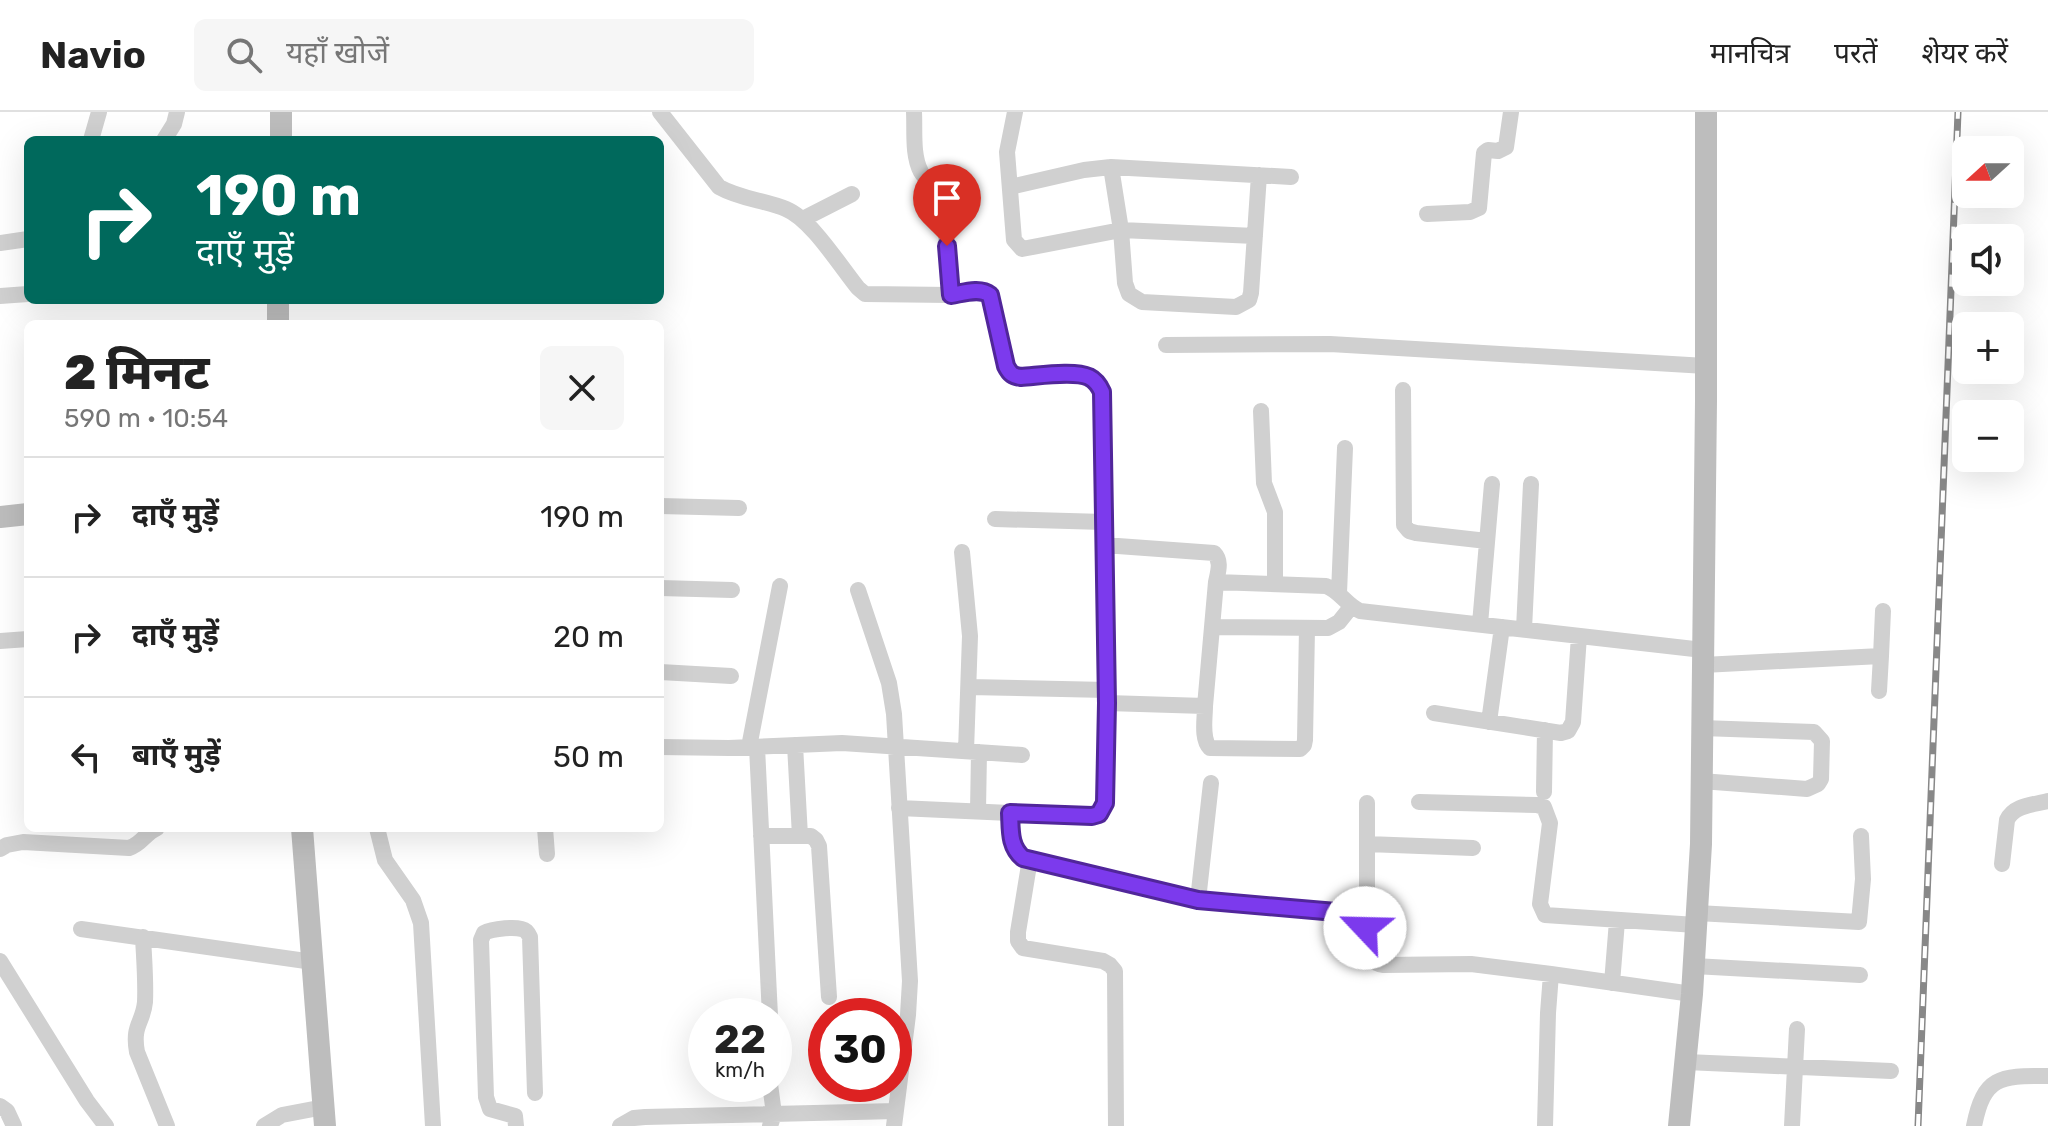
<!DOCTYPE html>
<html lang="hi">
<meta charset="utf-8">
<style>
body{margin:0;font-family:Rubik,"Noto Sans Devanagari",sans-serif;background:#f6f6f6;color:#222;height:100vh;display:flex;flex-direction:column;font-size:30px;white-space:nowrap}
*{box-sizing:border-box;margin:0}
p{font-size:26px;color:#767676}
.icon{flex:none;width:44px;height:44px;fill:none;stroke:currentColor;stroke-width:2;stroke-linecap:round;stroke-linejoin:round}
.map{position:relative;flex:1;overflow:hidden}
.panel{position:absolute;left:24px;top:208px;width:640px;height:512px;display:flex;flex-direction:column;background:#fff;border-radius:12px;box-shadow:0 8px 32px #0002}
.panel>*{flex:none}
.guide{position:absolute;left:24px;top:24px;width:640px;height:168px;border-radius:12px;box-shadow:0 8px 32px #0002;background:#00695c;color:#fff;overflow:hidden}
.needle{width:52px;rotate:249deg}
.controls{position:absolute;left:1952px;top:24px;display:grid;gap:16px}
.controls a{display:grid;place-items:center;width:72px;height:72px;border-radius:12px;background:#fff;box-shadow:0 8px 32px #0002;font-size:40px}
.speed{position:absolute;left:688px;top:886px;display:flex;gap:16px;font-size:40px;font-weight:700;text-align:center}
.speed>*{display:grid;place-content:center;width:104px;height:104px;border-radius:50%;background:#fff;box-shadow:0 8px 32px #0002;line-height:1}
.speed small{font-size:20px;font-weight:400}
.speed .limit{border:12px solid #d22;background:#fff;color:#111}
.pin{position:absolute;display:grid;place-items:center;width:68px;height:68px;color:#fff;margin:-82px -34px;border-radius:50% 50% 50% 0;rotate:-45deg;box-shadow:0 0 8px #0007}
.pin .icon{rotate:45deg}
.me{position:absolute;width:88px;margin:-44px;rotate:294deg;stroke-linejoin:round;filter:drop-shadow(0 0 6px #0008)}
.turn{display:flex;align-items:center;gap:28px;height:168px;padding:0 40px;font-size:36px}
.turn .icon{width:104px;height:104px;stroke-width:2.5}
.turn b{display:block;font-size:56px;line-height:68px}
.round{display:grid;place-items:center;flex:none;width:84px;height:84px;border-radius:12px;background:#f6f6f6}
.summary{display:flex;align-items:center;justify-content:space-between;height:136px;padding:0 40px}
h1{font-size:48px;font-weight:800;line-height:60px}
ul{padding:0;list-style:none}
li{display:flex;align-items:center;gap:24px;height:120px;padding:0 40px;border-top:2px solid #e0e0e0}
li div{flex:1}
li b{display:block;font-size:30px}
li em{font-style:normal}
header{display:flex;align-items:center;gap:48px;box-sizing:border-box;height:112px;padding:0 40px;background:#fff;border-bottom:2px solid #e0e0e0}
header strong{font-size:38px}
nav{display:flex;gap:44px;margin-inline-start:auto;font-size:28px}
.search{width:560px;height:72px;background:#f6f6f6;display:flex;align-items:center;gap:20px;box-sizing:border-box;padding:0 28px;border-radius:12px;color:#767676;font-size:30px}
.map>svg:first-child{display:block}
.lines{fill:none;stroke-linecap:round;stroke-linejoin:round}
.street{stroke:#d0d0d0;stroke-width:16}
.secondary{stroke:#bdbdbd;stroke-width:22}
.rail-casing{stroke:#888;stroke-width:7}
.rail{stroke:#fff;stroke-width:4;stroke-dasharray:12;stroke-linecap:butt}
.route-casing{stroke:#51269a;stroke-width:20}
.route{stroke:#7c3aed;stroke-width:14}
</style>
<header>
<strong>Navio</strong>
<div class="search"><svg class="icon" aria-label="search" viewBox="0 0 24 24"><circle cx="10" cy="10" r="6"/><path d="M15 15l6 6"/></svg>यहाँ खोजें</div>
<nav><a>मानचित्र</a><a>परतें</a><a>शेयर करें</a></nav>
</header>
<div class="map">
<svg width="2048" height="1014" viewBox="0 0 2048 1014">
<rect width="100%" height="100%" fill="#fff"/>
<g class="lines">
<path class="street" d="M 660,0 L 719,75 C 740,87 764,88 786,97 C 811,107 840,154 858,176 L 865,182 L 951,183 L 943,86 C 936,73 927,70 921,60 C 912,43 915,19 914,0
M 1015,0 L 1007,40 L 1014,128 L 1022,137 L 1121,118 L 1255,124
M 91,28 L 99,0
M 164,28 L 174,12 L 177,0
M 1111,55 L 1121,118 L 1125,171 L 1129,182 L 1142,190 L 1236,195 L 1249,188 L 1251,181 L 1259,63
M 1010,75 L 1084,58 L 1111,55 L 1291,65
M 1427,102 L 1470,100 L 1479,96 L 1484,41 L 1488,38 L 1498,39 L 1506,35 L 1511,0
M 803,107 L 852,82
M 0,131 L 28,127
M 951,183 C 963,181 979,175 990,183 L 1006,254 L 1014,265 L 1080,262 C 1091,266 1097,269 1102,280 L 1107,591 L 1105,691 L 1099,702 L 1092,704 L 1010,701
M 0,184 L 28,182
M 1166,233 L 1330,232 L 1706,254
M 1403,278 L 1404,413 L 1409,419 L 1416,421 L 1487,429
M 1261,299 L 1264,371 L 1275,400 L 1275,472
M 660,394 L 739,396
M 995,407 L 1104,410
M 1104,433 L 1214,441 C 1222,449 1218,460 1216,470
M 962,440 L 970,524 L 966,639
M 660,476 L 732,478
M 858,478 L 889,571 L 894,602 L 910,869 L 908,903 L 894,1014
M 1339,481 L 1345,336
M 1480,512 L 1492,372
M 1212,515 L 1328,516 L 1339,510 L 1351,495
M 1524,517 L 1531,372
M 0,529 L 28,527
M 1703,553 L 1881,544 L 1883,499
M 660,560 L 731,564
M 969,575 L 1107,578
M 1879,579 L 1881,544
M 1107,591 L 1205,594 L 1216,470 L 1326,474 C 1340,479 1346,493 1360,499 L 1703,538
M 1205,594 C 1205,607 1201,627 1210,636 L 1300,637 L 1304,633 L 1305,628 L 1307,516
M 1434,601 L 1561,621 L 1568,619 L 1573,610 L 1579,524
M 1489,610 L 1502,515
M 795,633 L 800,724
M 660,635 L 729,636 L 842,631 L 1022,643
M 749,635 L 780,474
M 757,635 L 770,904
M 1701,669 L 1807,677 L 1818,672 L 1821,667 L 1822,629 L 1814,620 L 1702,616
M 1544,680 L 1545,618
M 1419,690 L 1537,693 L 1544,695 L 1550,711 L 1540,792 L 1545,803 L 1696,813
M 899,696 L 1010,701 C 1011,718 1008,734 1023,746 L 1198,788 L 1336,800 C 1342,803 1348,807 1352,813 C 1365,830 1359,849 1384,853 L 1471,852 L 1551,862 L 1692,882
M 978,699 L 979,640
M 377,716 L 385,748 L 413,788 L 421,811 L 433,1014
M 545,716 L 547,742
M 761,724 L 811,724 L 816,728 L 819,734 L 829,885
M 1367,732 L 1473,736
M 0,737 L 7,733 L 23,730 L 129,736 C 142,732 145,721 157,716
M 1030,747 L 1018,820 L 1018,829 L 1023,836 L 1103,849 L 1110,853 L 1115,859 L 1116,1014
M 2002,752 L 2007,708 C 2014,693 2033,693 2048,689
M 1198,788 L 1211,671
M 1697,801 L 1859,810 L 1863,767 L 1861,724
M 81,817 L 313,850
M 143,825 C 144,846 146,868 145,890 C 143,911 132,913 137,940 L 167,1014
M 1360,829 L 1367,803 L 1367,691
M 0,849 L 87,989 L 106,1014
M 1694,854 L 1860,863
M 1612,871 L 1617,809
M 1686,950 L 1891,959
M 0,994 L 7,999 L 14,1014
M 264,1014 L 282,1003 L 324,995
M 516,1014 L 515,1004 L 490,997 L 486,985 L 481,828 L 484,821 C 491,817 519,813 526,819 C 528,821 529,823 530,825 L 535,981
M 620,1014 L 634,1006 L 645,1005 L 896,999
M 770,1014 L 774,1002 L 770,972
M 1545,1014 L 1548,901 L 1551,862
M 1792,1014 L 1797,917
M 1974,1014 C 1984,963 2001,964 2048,964"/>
<path class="secondary" d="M 281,28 L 281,0
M 278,212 L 278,188
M 0,405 L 28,402
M 302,716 L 325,1014
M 1679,1014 L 1692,882 L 1701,732 L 1706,289 L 1706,0"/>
<g class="rail-casing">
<path id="rail" d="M 1918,1014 L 1958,0"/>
</g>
<use href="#rail" class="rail"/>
</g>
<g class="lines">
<g class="route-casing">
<path id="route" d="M 947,134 L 951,183 C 963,181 980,175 990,183 L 1006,254 C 1010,262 1013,264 1021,265 C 1038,264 1074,258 1089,265 C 1095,268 1099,273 1102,280 L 1107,591 L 1105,691 L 1099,702 L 1092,704 L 1010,701 C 1011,718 1009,734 1023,746 L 1198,788 L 1336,800 L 1353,814 L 1360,829 L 1365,816"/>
</g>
<use href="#route" class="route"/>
</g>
</svg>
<div class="controls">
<a><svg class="needle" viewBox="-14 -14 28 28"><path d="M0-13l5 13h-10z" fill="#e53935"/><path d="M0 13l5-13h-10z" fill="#767676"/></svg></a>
<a><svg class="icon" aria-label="sound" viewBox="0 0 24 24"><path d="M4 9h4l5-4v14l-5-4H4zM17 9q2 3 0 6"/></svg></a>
<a>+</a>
<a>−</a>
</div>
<div class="speed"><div>22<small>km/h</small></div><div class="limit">30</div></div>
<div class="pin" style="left:947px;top:134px;background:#d93025"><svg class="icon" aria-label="arrive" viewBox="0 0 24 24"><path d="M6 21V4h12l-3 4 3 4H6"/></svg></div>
<svg class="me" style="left:1365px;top:816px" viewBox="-20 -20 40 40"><circle r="19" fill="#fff"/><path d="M0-13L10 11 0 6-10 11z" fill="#7c3aed"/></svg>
<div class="guide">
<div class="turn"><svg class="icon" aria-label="right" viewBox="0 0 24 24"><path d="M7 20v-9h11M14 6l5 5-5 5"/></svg><div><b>190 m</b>दाएँ मुड़ें</div></div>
</div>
<section class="panel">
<div class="summary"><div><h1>2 मिनट</h1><p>590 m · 10:54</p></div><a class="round"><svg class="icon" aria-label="close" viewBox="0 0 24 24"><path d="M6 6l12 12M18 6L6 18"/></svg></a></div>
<ul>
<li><svg class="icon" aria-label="right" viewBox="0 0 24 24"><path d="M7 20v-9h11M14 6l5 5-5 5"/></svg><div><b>दाएँ मुड़ें</b></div><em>190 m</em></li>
<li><svg class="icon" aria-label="right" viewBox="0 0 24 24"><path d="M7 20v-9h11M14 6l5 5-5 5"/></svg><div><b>दाएँ मुड़ें</b></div><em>20 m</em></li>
<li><svg class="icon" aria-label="left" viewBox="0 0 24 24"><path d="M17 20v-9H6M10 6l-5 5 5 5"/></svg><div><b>बाएँ मुड़ें</b></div><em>50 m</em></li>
</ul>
</section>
</div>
